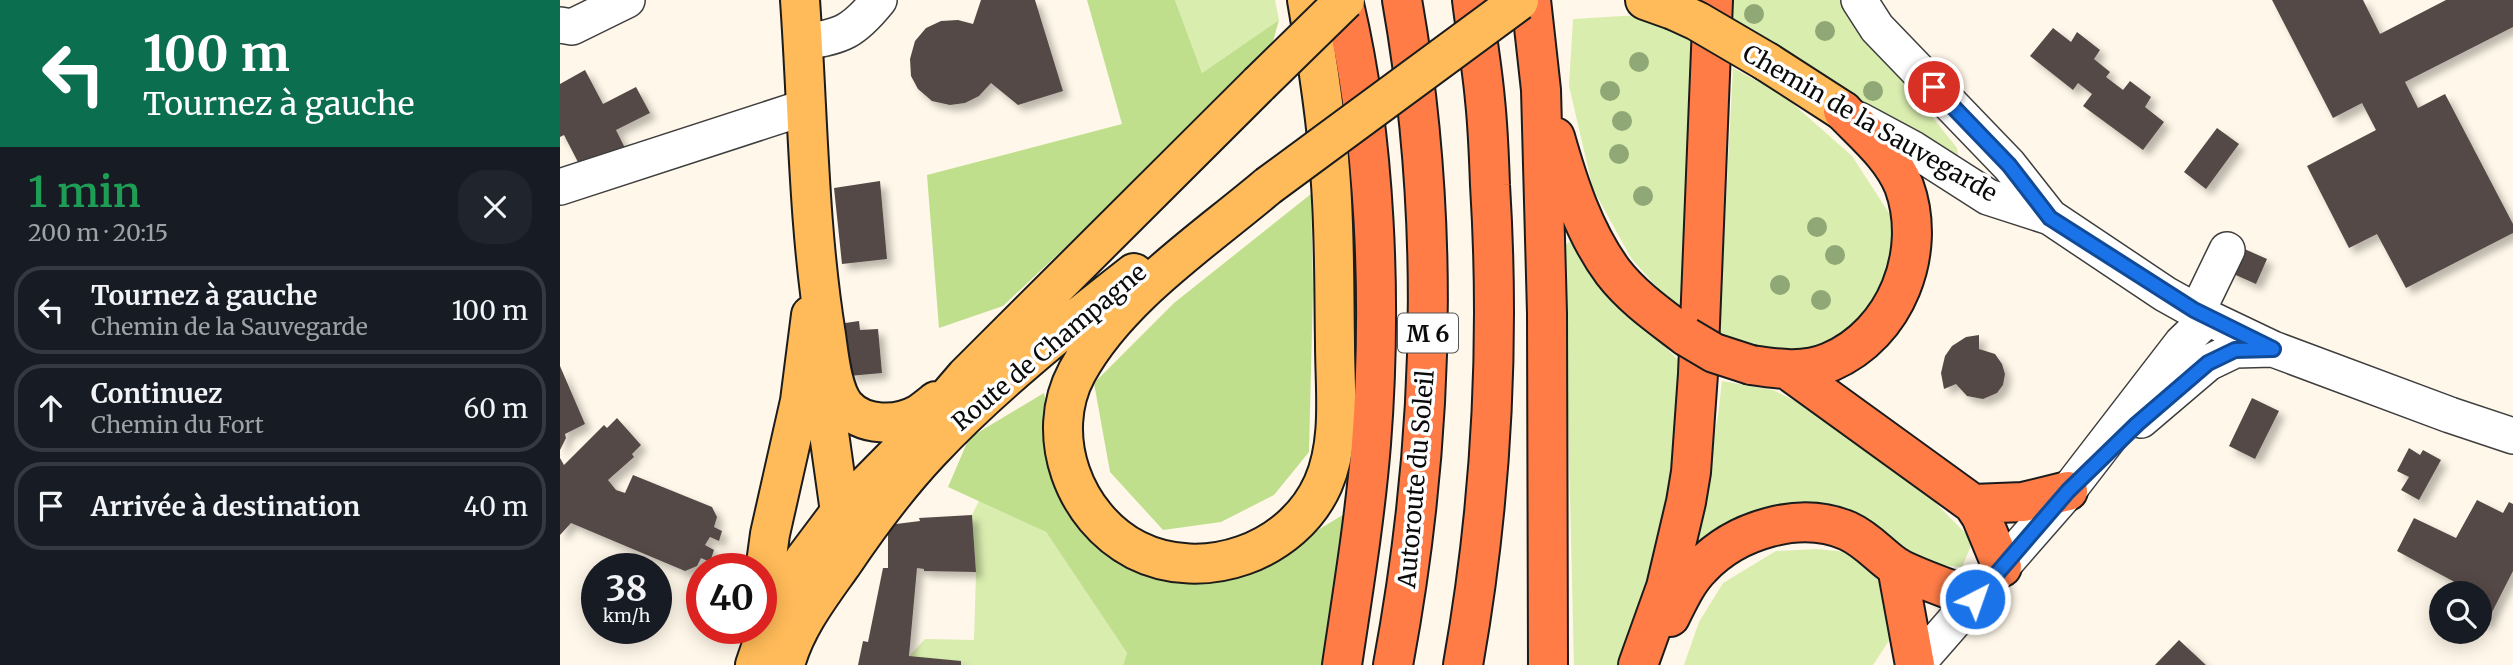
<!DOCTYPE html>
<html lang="fr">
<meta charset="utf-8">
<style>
body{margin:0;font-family:Merriweather,serif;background:#20242c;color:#f1f3f6;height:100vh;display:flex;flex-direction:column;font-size:26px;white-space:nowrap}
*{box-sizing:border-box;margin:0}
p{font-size:23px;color:#9ea1a6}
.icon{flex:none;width:38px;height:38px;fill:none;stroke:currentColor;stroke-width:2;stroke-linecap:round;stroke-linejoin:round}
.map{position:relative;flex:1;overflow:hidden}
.drawer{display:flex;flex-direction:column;background:#171b24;width:560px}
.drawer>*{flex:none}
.top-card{background:#0b6e4f;color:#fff;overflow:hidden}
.tools{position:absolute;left:1869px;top:581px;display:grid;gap:14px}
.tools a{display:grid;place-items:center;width:63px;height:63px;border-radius:50%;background:#171b24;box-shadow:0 4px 18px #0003;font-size:35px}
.speed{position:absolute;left:21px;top:553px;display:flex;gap:14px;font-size:35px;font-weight:700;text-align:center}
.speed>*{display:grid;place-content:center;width:91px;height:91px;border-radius:50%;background:#171b24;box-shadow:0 4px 18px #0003;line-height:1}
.speed small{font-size:18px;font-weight:400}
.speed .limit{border:10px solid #d22;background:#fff;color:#111}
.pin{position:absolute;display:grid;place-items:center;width:60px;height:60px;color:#fff;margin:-30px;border:4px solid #fff;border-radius:50%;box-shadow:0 2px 7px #0007}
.me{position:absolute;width:77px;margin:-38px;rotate:41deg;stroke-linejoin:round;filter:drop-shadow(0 0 5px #0008)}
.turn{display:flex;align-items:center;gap:24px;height:147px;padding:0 28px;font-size:32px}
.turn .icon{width:91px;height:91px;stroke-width:2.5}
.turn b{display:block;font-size:49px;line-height:60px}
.round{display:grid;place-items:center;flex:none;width:74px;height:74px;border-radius:28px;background:#20242c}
.summary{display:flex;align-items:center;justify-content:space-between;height:119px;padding:0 28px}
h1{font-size:42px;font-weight:600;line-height:52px;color:#1e9e55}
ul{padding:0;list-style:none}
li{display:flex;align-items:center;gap:21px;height:88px;margin:0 14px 10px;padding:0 14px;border:4px solid #363941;border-radius:28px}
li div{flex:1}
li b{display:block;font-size:26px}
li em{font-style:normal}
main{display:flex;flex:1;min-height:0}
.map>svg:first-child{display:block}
.green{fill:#d9edaf}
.forest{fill:#c0df8d}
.building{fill:#554a46;filter:url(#shadow)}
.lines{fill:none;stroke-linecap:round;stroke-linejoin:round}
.minor-casing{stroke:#3e3e3e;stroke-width:38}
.major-casing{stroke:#1c1c1c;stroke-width:42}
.highway-casing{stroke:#1c1c1c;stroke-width:42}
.minor{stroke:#fff;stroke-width:35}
.major{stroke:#ffbb59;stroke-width:38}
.highway{stroke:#ff7c47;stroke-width:38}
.major-bridge-casing{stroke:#1c1c1c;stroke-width:42;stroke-linecap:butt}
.highway-bridge-casing{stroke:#1c1c1c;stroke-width:42;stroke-linecap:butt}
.major-bridge{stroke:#ffbb59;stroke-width:38}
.highway-bridge{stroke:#ff7c47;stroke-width:38}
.tree{fill:#90a875}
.route-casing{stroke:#114b97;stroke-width:18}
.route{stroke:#1a73e8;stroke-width:12}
.labels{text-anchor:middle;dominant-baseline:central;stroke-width:7;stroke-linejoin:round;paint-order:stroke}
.shield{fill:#fff;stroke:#545454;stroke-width:2}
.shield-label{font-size:23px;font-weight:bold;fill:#0b0b0b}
.street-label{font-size:24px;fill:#0b0b0b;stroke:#fff}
</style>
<main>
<section class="drawer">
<div class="top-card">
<div class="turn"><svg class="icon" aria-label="left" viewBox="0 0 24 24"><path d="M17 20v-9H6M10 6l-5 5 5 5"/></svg><div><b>100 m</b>Tournez à gauche</div></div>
</div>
<div class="summary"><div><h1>1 min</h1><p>200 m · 20:15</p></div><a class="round"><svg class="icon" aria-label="close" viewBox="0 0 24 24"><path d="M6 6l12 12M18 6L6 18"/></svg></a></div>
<ul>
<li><svg class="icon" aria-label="left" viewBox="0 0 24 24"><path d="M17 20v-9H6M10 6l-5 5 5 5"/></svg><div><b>Tournez à gauche</b><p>Chemin de la Sauvegarde</p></div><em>100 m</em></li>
<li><svg class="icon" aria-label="ahead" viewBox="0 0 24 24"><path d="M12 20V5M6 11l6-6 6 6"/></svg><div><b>Continuez</b><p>Chemin du Fort</p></div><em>60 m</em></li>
<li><svg class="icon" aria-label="arrive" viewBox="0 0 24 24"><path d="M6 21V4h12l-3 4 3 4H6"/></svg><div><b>Arrivée à destination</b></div><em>40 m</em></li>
</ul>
</section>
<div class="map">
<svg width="1953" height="665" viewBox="0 0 1953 665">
<defs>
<filter id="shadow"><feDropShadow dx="6" dy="6" stdDeviation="3.5" flood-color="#0004"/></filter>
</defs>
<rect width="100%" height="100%" fill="#fff7e9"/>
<path class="green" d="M 615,0 L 715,0 L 719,20 L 642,73 Z
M 1165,0 L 1288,0 L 1370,114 L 1397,148 L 1399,161 L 1348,136 L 1164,18 Z
M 1080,15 L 1139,43 L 1125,319 L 1071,258 L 1033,189 L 1009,86 L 1013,19 Z
M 1173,68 L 1223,95 L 1292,156 L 1340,230 L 1330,292 L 1269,345 L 1213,353 L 1159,337 Z
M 1012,240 L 1029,268 L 1122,364 L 1116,477 L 1068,665 L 1014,665 L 1004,246 Z
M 1162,381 L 1213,390 L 1264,415 L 1363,490 L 1413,541 L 1402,567 L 1368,564 L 1314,524 L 1235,504 L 1167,527 L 1137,552 L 1132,543 L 1158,416 Z
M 419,501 L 486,532 L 567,653 L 563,665 L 341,665 L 365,639 L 414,640 L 416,573 L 412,515 Z
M 1256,549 L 1299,553 L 1331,592 L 1334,633 L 1313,665 L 1124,665 L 1139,622 L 1163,583 L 1216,551 Z"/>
<path class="forest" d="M 527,0 L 615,0 L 642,73 L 719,20 L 712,45 L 581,176 L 443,306 L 379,328 L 367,175 L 562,124 Z
M 751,194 L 753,290 L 749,452 L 714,495 L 661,522 L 603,530 L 550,472 L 534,383 L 614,303 Z
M 484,393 L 504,492 L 554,559 L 612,579 L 697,567 L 786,513 L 765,665 L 563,665 L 567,653 L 486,532 L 388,487 L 409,438 Z"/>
<path class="building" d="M 421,0 L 475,0 L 503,91 L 458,105 L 431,83 L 419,96 L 405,103 L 390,105 L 372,101 L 358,89 L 351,76 L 350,59 L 355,41 L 366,28 L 381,21 L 398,20 L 413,24 Z
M 1712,0 L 1803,0 L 1820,34 L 1886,0 L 1953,0 L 1953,27 L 1845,82 L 1858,108 L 1885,94 L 1953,224 L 1953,233 L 1846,288 L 1817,234 L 1789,248 L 1747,166 L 1816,130 L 1802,103 L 1773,118 Z
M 1493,28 L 1511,42 L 1517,32 L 1540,50 L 1534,59 L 1550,72 L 1546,77 L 1563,90 L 1570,81 L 1591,97 L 1585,107 L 1604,122 L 1583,150 L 1523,106 L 1532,94 L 1518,83 L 1513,90 L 1470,56 Z
M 25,70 L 43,104 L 76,87 L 90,113 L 56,130 L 67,152 L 20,166 L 4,135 L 0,137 L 0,84 Z
M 1657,128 L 1679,144 L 1646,189 L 1624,172 Z
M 320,181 L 327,259 L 282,264 L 274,188 Z
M 1680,247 L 1707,259 L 1696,284 L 1669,272 Z
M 299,321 L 300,330 L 318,329 L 322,373 L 289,376 L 285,323 Z
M 1419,335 L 1419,349 L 1435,354 L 1442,364 L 1445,374 L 1443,385 L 1437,393 L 1423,399 L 1407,396 L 1396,384 L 1384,389 L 1381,373 L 1385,356 L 1392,346 L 1406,337 Z
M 0,366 L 25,424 L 5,434 L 6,438 L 0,450 Z
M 1692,398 L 1719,411 L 1695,459 L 1669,446 Z
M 57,418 L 81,445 L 72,454 L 74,457 L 48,480 L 56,490 L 65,493 L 73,475 L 152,507 L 157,517 L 154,527 L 162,531 L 159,541 L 150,537 L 145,545 L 154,550 L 150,562 L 141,558 L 137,566 L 125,571 L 11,523 L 0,535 L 0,458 L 4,465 L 44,425 L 47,428 Z
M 1849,448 L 1860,455 L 1863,450 L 1881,460 L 1859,500 L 1841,490 L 1849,477 L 1837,471 Z
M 1917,500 L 1943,513 L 1949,502 L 1953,504 L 1953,571 L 1926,624 L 1920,621 L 1920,593 L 1898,593 L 1902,586 L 1837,551 L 1854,518 L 1896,538 Z
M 412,515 L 416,572 L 364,571 L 364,569 L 357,568 L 349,656 L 401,661 L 401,665 L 298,665 L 303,641 L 308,642 L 323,568 L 328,568 L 328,525 L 360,521 L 359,518 Z
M 1619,640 L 1646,665 L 1595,665 Z"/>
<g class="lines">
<g class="minor-casing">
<path id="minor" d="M 1299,0 L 1317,28 L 1449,165 L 1490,217
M 0,25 L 12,27 L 67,0
M 243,42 C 282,37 294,31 319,0
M 1299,120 L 1353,149 L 1428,197 L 1490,217 L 1605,294 L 1648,318 L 1713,349 L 1890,415 L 1953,436
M 0,187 L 246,107
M 1637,312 L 1667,250
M 1581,420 L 1648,363 L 1675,350 L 1713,349
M 1356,665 L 1508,491 L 1622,343 L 1648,318"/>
</g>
<g class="major-casing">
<path id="major" d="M 240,0 C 248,112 248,224 266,335 C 269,356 272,390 285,406 C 303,427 338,426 359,414 C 365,410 371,405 376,401
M 1085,0 L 1113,10
M 1207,62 L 1283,111
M 708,186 C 643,241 558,297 517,372 C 483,435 514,518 576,550 C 643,584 733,552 763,484 C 782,441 775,389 775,343 C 774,286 775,228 770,171 C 766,113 757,57 747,0
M 273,379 L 267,419 L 280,512 L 278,527
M 208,627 L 205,571 L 210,534 L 240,401 L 251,315
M 195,665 L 208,627 L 244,560 L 280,512 L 352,439 L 406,376 L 699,84
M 225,665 C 235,627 260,595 282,564 C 309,524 337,486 370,451 C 430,387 505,327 574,273"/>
</g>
<g class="highway-casing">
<path id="highway" d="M 971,0 L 981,90 L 987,313 L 988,665
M 995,137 C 1008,183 1024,233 1053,272 C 1073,298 1101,317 1127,337
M 1191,365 C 1217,369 1245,373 1270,362 C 1336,334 1368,252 1344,186 C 1332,156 1305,134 1283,111
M 1228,370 L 1413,504 L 1421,516 L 1442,567
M 1413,504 L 1463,502 L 1508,491
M 1337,567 L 1355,665
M 1110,617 C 1119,599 1127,581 1141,567 C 1176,530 1240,510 1288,531 C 1310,541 1323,560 1340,569 C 1364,581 1390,589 1415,599
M 782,665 C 793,591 805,518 811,444 C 822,303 816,137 783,0
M 833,665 C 874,445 881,221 842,0
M 903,665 C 931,507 940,345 930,185 C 929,156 928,128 925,100 C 922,66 916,33 912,0
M 1078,665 L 1106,587 L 1126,502 L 1131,472 L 1138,374 L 1153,0"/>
</g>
<use href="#minor" class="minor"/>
<use href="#major" class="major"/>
<use href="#highway" class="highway"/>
<g class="major-bridge-casing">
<path id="major-bridge" d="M 1113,10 L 1137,21 L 1207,62
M 699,84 L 785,0
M 708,186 L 959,1"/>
</g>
<g class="highway-bridge-casing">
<path id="highway-bridge" d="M 1127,337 L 1154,353 L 1191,365"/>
</g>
<use href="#major-bridge" class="major-bridge"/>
<use href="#highway-bridge" class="highway-bridge"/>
</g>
<g class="tree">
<circle cx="1194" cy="14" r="10"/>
<circle cx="1265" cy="31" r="10"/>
<circle cx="1079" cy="62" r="10"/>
<circle cx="1050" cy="91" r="10"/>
<circle cx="1313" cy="91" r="10"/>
<circle cx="1062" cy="121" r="10"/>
<circle cx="1059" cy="154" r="10"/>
<circle cx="1083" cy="196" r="10"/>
<circle cx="1257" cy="227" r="10"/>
<circle cx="1275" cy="255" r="10"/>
<circle cx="1220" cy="285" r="10"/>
<circle cx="1261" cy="300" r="10"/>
</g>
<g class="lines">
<g class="route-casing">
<path id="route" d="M 1374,87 L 1449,165 L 1490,218 L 1634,310 L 1713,349 L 1675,350 L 1648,363 L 1577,424 L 1508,491 L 1415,599"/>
</g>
<use href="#route" class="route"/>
</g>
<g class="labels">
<rect class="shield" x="838" y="313.5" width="60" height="39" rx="5"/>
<g class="shield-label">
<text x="868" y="333">M 6</text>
</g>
<g class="street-label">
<text transform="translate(1310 123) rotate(30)">Chemin de la Sauvegarde</text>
<text transform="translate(489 347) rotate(-40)">Route de Champagne</text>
<text transform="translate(856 479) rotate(-85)">Autoroute du Soleil</text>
</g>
</g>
</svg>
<div class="tools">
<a><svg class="icon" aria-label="search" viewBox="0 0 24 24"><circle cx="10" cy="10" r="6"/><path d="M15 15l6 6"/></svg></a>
</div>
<div class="speed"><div>38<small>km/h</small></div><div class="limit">40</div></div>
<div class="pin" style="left:1374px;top:87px;background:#d93025"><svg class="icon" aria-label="arrive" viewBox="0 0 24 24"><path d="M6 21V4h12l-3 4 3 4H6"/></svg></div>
<svg class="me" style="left:1415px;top:599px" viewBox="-20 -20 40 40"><circle r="17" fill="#1a73e8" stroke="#fff" stroke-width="3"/><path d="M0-11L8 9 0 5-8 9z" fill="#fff"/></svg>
</div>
</main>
